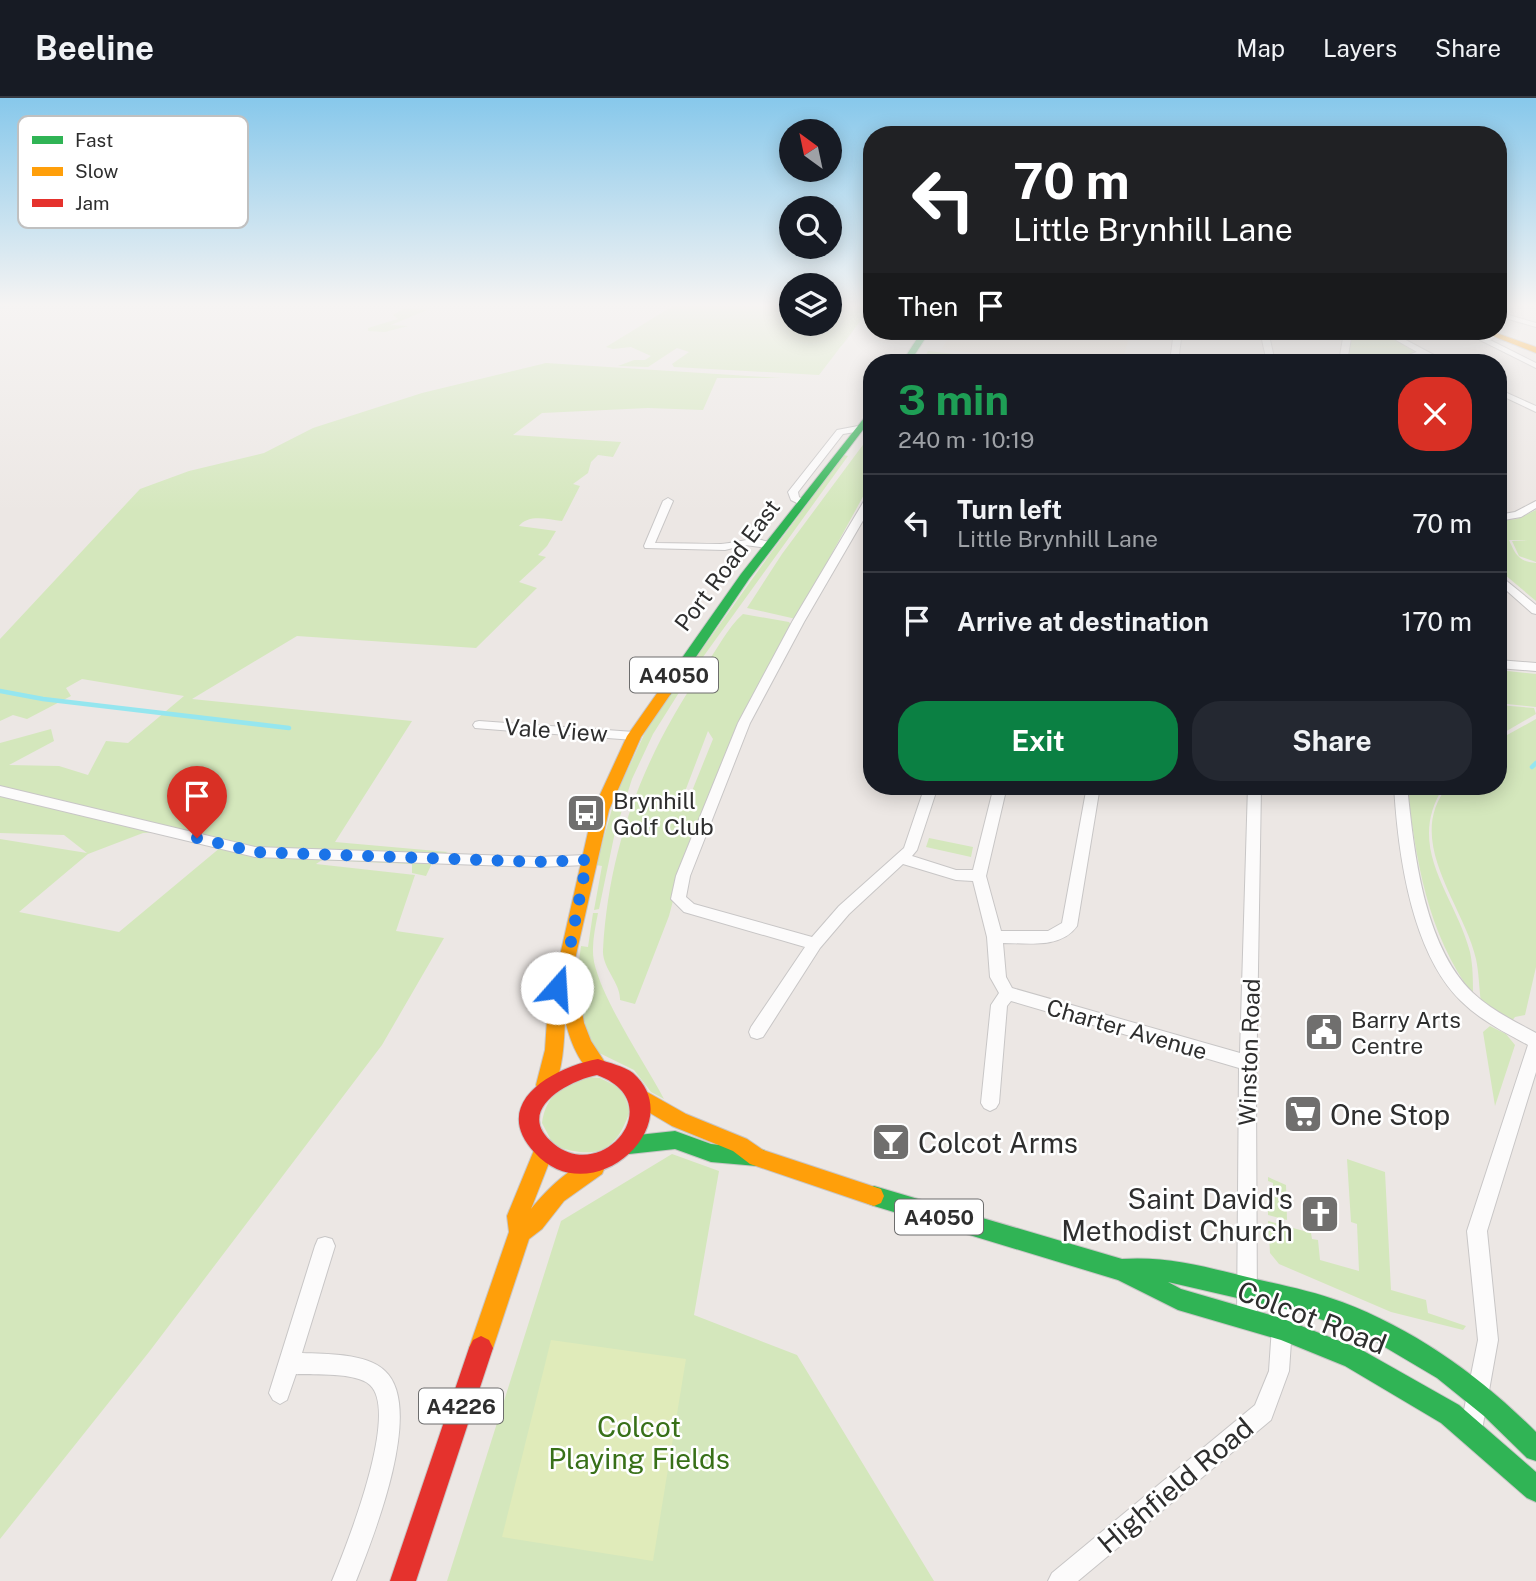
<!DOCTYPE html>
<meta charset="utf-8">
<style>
body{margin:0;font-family:"Public Sans",sans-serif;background:#242831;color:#f1f3f6;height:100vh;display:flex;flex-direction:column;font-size:26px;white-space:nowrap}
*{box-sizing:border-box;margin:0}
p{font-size:23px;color:#9ea1a6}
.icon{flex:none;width:38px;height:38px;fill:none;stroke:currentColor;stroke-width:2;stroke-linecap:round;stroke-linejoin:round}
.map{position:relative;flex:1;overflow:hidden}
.details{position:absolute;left:863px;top:256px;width:644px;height:441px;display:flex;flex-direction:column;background:#171b24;border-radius:28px;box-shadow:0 4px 18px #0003}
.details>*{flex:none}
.top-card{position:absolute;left:863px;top:28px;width:644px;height:214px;border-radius:28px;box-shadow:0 4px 18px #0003;background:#202124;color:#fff;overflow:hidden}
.needle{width:46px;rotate:327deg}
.tools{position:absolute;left:779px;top:21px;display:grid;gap:14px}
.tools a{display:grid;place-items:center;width:63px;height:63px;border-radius:50%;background:#171b24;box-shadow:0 4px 18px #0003;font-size:35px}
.pin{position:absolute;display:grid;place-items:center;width:60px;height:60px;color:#fff;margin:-72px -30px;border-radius:50% 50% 50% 0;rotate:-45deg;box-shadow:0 0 7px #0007}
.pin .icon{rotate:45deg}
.me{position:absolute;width:77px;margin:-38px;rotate:19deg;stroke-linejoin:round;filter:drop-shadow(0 0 5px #0008)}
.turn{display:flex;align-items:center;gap:24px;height:147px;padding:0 35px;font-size:32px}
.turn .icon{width:91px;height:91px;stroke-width:2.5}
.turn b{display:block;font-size:49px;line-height:60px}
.then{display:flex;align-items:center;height:66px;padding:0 35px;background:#0003;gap:14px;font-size:26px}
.round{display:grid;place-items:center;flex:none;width:74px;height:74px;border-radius:28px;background:#242831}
.head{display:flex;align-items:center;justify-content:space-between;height:119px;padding:0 35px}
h1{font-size:42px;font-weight:700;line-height:52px;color:#1e9e55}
.primary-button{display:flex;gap:14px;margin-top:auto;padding:14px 35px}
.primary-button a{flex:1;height:80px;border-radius:28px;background:#0b8043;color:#fff;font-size:28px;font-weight:700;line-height:80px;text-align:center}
.primary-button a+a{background:#242831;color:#f1f3f6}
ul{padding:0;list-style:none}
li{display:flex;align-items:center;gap:21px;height:98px;padding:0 35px;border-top:2px solid #363941}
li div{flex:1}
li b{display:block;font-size:26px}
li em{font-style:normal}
header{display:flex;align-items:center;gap:42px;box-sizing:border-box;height:98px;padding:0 35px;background:#171b24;border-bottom:2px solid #363941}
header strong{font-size:33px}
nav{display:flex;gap:38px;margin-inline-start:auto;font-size:24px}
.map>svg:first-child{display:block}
.education{fill:#efe4d8}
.green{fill:#d4e7bc;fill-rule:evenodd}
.pitch{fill:#e0ebba}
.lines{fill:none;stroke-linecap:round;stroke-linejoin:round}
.stream-far1{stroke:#95e6ef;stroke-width:2.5}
.stream{stroke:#95e6ef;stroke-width:4.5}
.street-casing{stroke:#c8c6c6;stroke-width:2}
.fast-casing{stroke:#c8c6c6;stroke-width:2}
.slow-casing{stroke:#c8c6c6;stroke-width:2}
.jam-casing{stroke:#c8c6c6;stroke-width:2}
.street{fill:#fcfbfb;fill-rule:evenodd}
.fast{fill:#30b455;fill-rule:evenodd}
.slow{fill:#ff9f0a;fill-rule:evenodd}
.jam{fill:#e5322d;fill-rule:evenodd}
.route{stroke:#1a73e8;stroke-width:12;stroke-dasharray:0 21.6}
.labels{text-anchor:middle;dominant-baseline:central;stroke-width:5;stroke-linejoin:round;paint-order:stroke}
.shield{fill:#fff;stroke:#6d6d6d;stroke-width:2}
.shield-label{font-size:21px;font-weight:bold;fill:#2e2e2e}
.street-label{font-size:23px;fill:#2e2e2e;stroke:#fff}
.poi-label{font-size:23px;fill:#2e2e2e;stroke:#fff;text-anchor:start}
.near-poi-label{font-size:28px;fill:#2e2e2e;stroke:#fff;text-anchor:start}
.near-street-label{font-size:28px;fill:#2e2e2e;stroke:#fff}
.near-park-label{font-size:28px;fill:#387018;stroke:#fff}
.key{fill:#fff;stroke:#c0c0c0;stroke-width:2}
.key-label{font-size:19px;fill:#2e2e2e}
</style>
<header>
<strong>Beeline</strong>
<nav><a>Map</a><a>Layers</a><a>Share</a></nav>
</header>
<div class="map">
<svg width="1536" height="1483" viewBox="0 0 1536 1483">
<rect width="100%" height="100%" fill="#ece7e4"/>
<path class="education" d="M 951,233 L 1131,233 L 1122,264 L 1049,264 L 942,251 Z"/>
<path class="green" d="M 676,206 L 791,206 L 791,226 L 830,226 L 830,206 L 872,208 L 819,277 L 674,269 L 672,266 L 689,254 L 677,250 L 648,269 L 618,268 L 634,262 L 645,262 L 651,258 L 631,249 L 613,251 L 606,249 Z
M 403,211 L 427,212 L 391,227 L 408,228 L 385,234 L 368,233 L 368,230 L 398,221 L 393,217 Z
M 1358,233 L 1381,233 L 1415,254 L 1386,264 L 1344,264 L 1353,235 Z
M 928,253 L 1024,264 L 922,264 Z
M 546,265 L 781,280 L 717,280 L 703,312 L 648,310 L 542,315 L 513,337 L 621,344 L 613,359 L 598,357 L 591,364 L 588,375 L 573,386 L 580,388 L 562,423 C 547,421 528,416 519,428 L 556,433 L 547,448 L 538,457 L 546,459 L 519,484 L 537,490 L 476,550 L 297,538 L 192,601 L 412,623 L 335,744 L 448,754 L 435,759 L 426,778 L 412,775 L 412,766 L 322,762 L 316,766 L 415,777 L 396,833 L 444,840 L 382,947 L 149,1254 L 0,1441 L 0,741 L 87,755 L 64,737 L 0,735 L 0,645 L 51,631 L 54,643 L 9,667 L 59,668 L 88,677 L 106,643 L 128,645 L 184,598 L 82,581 L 66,590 L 71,598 L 27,621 L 13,617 L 0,623 L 0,541 L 140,391 L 189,373 L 264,355 L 313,330 L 422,295 ZM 192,732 L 221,749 L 119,834 L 19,814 L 88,756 L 143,735 Z
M 871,336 L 871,384 L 796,521 L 747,510 L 782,456 Z
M 844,357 L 848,358 L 690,577 L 653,636 L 632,681 L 615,734 L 599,811 L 594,812 L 602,768 L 596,767 L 616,697 L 649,626 L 768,459 Z
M 1536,412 L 1536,464 L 1519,458 L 1512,443 L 1528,442 L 1509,442 C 1515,456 1519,464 1536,465 L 1536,503 L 1498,471 L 1498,423 L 1517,421 Z
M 743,516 L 789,524 L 791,527 L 680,776 L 669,818 L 635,906 L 620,902 C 621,885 602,870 603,852 C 609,746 645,655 705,568 C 717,552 727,530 743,516 ZM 708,633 L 713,641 L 690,698 L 681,704 Z
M 1498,572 L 1536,576 L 1536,609 L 1498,605 Z
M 1498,607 L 1534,610 L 1536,616 L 1498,638 Z
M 1536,621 L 1536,869 L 1525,917 L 1515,919 L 1512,923 L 1481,904 C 1479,890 1479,875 1476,861 C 1464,807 1403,742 1448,688 L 1498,688 L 1498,642 Z
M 1407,688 L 1444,688 C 1404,750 1455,796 1470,854 C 1473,868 1473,883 1473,897 C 1427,835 1416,762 1407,688 Z
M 929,740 L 973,749 L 971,759 L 926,749 Z
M 593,815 L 598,815 C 595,831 591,848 594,864 C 603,904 644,963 664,1001 L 651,994 L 634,972 L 587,949 L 576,884 L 581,848 L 588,849 Z
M 1490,928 L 1506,936 L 1515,947 L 1495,1008 L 1483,934 Z
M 586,979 L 600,980 L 622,991 L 630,1013 C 615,1056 596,1061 554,1048 L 542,1025 C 546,997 561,989 586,979 Z
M 672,1056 L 719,1073 L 694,1217 L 797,1257 L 934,1483 L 447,1483 L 561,1123 Z
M 1347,1061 L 1385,1074 L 1391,1192 L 1426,1202 L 1428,1215 L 1466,1228 L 1463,1232 L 1391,1214 L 1279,1166 L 1270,1155 L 1268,1123 L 1311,1135 L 1312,1141 L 1318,1142 L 1320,1162 L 1359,1173 L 1357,1126 L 1351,1124 Z
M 1268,1079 L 1286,1087 L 1287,1122 L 1268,1117 L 1268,1097 L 1273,1098 L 1273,1085 L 1268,1083 Z"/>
<path class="pitch" d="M 551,1242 L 686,1261 L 653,1463 L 502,1439 Z"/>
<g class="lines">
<path class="stream-far1" d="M 0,209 L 14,206"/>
<path class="stream" d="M 0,593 L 43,601 L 289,630
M 1532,669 L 1536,665"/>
<g class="street-casing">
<path id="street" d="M 1498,214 L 1536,225 L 1536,229 L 1498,218 Z
M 1174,233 L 1182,233 L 1178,264 L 1170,264 Z
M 1260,233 L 1268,233 L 1275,264 L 1267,264 Z
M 1349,233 L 1357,233 L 1351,240 L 1347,264 L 1339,264 L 1343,240 Z
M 1380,233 L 1389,233 L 1447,264 L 1438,264 L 1423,257 L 1398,264 L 1387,264 L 1417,254 Z
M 1492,235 L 1499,237 L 1490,242 L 1536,265 L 1536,270 L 1480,242 Z
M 1498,291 L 1536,308 L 1536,314 L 1498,296 Z
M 858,328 L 862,331 L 861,333 L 843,336 L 798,394 L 799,399 L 807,404 L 805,406 L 799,406 L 791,402 L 788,394 L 837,332 Z
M 872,395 L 872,407 L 804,524 L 750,625 L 690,778 L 686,799 L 694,806 L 812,839 L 839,808 L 904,750 L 925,688 L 938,688 L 917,752 L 912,758 L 956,772 L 973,772 L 994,688 L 1007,688 L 986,778 L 1001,833 L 1048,833 L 1062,825 L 1087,688 L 1100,688 L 1077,828 C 1061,851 1027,845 1003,845 L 1006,879 L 1012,890 L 1240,955 L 1248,688 L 1261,688 L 1256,993 L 1257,1220 L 1254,1227 L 1247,1230 L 1240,1227 L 1237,1220 L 1239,970 L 1011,903 L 1007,908 L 999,1005 L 996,1010 L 990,1013 L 984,1010 L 981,1005 L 991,907 L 999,895 L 990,879 L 987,839 L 973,783 L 956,782 L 903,766 L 849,816 L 820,850 L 763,939 L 757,941 L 751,939 L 749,934 L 751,929 L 805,849 L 684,814 L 671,801 L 676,778 L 738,625 L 792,524 L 867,398 Z
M 668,400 L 673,403 L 655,445 C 677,445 699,446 721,446 C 739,445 758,436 774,447 L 769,450 L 745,447 L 725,452 L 645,450 L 644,448 L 663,403 Z
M 1536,403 L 1536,410 L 1521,419 L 1498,423 L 1498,417 L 1515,414 Z
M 1498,476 L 1536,507 L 1536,516 L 1532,515 L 1498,485 Z
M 1498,562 L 1536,565 L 1536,573 L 1498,570 Z
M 479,623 L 634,634 L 640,638 L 634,642 L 475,630 L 473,627 L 475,624 Z
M 0,688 L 255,749 L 537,759 L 587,757 L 594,762 L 587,767 L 537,769 L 255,759 L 0,698 Z
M 1394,688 L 1407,688 C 1414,753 1423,847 1473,895 C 1491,912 1514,923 1536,935 L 1536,974 L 1487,1133 L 1498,1242 L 1482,1332 L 1479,1340 L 1471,1343 L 1463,1340 L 1460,1332 L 1478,1242 L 1467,1133 L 1528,947 C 1504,934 1480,922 1461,903 C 1411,854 1398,755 1394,688 Z
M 325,1139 L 332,1141 L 335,1148 L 302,1255 C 326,1256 367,1255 385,1273 C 425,1310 373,1440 356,1483 L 332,1483 C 346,1449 400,1315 370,1287 C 356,1274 315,1277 296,1276 L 287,1302 L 280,1306 L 273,1302 L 269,1295 L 315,1148 L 318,1141 Z
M 1284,1189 L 1291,1192 L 1294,1199 L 1289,1273 L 1271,1322 L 1078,1483 L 1048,1483 L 1052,1475 L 1255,1307 L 1269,1273 L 1274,1199 L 1277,1192 Z"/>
</g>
<g class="fast-casing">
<path id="fast" d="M 922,233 L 930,233 L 910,264 L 902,264 Z
M 872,310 L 872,320 L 749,481 L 670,597 L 660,597 L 658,594 L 741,476 Z
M 675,1033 L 711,1046 L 764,1052 L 767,1059 L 764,1066 L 757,1068 L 711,1064 L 675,1051 L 629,1056 L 622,1053 L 619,1047 L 622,1041 L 629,1038 Z
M 874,1088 L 1122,1161 C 1164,1158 1203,1168 1243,1178 C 1276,1186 1310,1192 1342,1204 C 1416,1232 1480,1278 1536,1334 L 1536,1363 L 1527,1360 L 1484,1318 L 1437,1280 L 1361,1235 L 1302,1215 L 1168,1184 L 1181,1191 L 1281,1220 L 1360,1251 L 1459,1307 L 1536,1374 L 1536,1404 L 1527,1400 L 1441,1325 L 1345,1268 L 1281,1242 L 1178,1212 L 1118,1182 L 874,1108 L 867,1105 L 864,1098 L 867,1091 Z"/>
</g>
<g class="slow-casing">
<path id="slow" d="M 1480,233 L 1491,233 L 1536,249 L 1536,255 Z
M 665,590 L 672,594 L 641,639 L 609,712 L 573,870 L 580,876 L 580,902 L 584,925 L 591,943 L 608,969 L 605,975 C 583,983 569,939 565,922 C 564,945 563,971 553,993 L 546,995 L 539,993 L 536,987 L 545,952 L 550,876 L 559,862 L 593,712 L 627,638 L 660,591 Z
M 640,990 L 686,1016 L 747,1041 L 763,1052 L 881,1091 L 884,1098 L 881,1105 L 874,1108 L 750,1066 L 733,1053 L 672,1028 L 633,1005 L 630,999 L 633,993 Z
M 544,1043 L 551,1045 L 554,1052 L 531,1111 C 548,1090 570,1069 595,1060 L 602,1062 L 605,1069 L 602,1076 L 564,1103 L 542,1131 L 529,1141 L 493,1250 L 489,1258 L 481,1262 L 473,1258 L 469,1250 L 509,1134 L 507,1118 L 537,1045 Z"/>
</g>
<g class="jam-casing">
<path id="jam" d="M 598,961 C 609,965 624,968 633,975 C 691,1026 592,1117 535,1055 C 488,1005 554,969 598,961 ZM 597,977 C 671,1004 603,1086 554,1046 C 513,1013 567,983 597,977 Z
M 481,1238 L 489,1242 L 493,1250 L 416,1483 L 390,1483 L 469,1250 L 473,1242 Z"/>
</g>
<use href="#street" class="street"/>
<use href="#fast" class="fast"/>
<use href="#slow" class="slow"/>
<use href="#jam" class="jam"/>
</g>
<linearGradient id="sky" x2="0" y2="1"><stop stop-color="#87c8eb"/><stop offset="0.5" stop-color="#f6f4f3"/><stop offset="1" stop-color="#f6f4f3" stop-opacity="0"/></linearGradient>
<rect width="1536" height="414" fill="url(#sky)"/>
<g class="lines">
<path class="route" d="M 197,740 L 256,754 L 537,764 L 587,762 L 567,864 L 559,876 L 557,890"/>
</g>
<defs>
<g id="bus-square" transform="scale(2.0125)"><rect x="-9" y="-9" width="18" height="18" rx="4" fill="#706f6e" stroke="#fff"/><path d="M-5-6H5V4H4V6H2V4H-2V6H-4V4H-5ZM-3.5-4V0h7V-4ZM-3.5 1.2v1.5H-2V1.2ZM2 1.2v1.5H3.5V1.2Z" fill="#fff"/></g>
<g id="civic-square" transform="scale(2.0125)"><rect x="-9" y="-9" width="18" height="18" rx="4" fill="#706f6e" stroke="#fff"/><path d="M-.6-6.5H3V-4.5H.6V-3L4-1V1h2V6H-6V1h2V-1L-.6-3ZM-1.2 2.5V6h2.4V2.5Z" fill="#fff"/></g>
<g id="supermarket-square" transform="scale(2.0125)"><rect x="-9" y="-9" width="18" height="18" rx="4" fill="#706f6e" stroke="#fff"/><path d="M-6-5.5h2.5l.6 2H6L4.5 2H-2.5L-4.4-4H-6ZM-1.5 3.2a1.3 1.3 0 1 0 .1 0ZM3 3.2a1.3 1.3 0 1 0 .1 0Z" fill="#fff"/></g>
<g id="bar-square" transform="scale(2.0125)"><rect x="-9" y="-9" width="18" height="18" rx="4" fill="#706f6e" stroke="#fff"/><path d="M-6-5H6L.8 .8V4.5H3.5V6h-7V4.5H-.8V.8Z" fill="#fff"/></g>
<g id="church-square" transform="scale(2.0125)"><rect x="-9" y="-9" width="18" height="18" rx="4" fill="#706f6e" stroke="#fff"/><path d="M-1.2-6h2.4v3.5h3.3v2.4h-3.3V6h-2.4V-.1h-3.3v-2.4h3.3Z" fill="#fff"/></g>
</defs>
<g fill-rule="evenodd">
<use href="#bus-square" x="586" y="715"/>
<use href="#civic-square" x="1324" y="934"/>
<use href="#supermarket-square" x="1303" y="1016"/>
<use href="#bar-square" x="891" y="1044"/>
<use href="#church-square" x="1320" y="1116"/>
</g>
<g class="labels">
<g class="shield">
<rect x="630" y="559.5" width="88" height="35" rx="5"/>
<rect x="895" y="1101.5" width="88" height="35" rx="5"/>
<rect x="419" y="1290.5" width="84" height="35" rx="5"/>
</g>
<g class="shield-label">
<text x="674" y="577">A4050</text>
<text x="939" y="1119">A4050</text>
<text x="461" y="1308">A4226</text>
</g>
<g class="street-label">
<text transform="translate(727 467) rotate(-53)">Port Road East</text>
<text transform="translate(556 632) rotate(4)">Vale View</text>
<text transform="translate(1127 931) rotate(16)">Charter Avenue</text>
<text transform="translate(1249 954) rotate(-88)">Winston Road</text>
</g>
<g class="poi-label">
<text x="613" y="702">Brynhill<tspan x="613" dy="26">Golf Club</tspan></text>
<text x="1351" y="921">Barry Arts<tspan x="1351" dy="26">Centre</tspan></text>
</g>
<g class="near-poi-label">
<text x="1330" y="1016">One Stop</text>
<text x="918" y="1044">Colcot Arms</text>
<text x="1293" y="1100" text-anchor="end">Saint David's<tspan x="1293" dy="32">Methodist Church</tspan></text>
</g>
<g class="near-street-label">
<text transform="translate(1312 1219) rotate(21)">Colcot Road</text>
<text transform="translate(1175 1387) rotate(-40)">Highfield Road</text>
</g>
<g class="near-park-label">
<text x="639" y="1328">Colcot<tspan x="639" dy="32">Playing Fields</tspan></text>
</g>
</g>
<rect x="18" y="18" width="230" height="112" rx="10" class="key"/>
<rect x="32" y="38" width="31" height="8" fill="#30b455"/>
<rect x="32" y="69" width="31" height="9" fill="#ff9f0a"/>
<rect x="32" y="101" width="31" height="8" fill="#e5322d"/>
<g class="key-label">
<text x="75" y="49">Fast</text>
<text x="75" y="80">Slow</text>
<text x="75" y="112">Jam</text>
</g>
</svg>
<div class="tools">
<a><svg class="needle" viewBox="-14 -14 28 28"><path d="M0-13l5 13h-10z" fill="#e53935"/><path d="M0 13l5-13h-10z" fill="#9ea1a6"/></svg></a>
<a><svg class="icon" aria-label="search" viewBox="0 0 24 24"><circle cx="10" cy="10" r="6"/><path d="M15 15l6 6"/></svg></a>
<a><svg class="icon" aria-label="layers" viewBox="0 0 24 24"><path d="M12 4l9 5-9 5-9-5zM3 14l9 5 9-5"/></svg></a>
</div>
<div class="pin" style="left:197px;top:740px;background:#d93025"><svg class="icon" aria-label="arrive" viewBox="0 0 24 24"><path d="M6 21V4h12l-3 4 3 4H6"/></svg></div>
<svg class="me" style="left:557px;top:890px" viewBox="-20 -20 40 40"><circle r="19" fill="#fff"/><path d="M0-13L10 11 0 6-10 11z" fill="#1a73e8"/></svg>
<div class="top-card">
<div class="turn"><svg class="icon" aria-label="left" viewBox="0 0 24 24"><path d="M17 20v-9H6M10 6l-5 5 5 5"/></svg><div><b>70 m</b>Little Brynhill Lane</div></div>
<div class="then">Then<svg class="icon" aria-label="arrive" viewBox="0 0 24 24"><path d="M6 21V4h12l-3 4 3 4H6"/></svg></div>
</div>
<section class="details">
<div class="head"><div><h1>3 min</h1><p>240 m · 10:19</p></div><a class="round" style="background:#d93025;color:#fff"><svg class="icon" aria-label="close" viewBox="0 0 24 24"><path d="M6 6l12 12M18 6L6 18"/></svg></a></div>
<ul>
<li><svg class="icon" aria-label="left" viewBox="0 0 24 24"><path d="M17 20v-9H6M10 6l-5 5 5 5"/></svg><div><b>Turn left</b><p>Little Brynhill Lane</p></div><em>70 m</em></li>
<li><svg class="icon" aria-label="arrive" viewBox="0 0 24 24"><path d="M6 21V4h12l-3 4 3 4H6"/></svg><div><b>Arrive at destination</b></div><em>170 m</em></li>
</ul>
<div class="primary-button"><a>Exit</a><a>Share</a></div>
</section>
</div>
